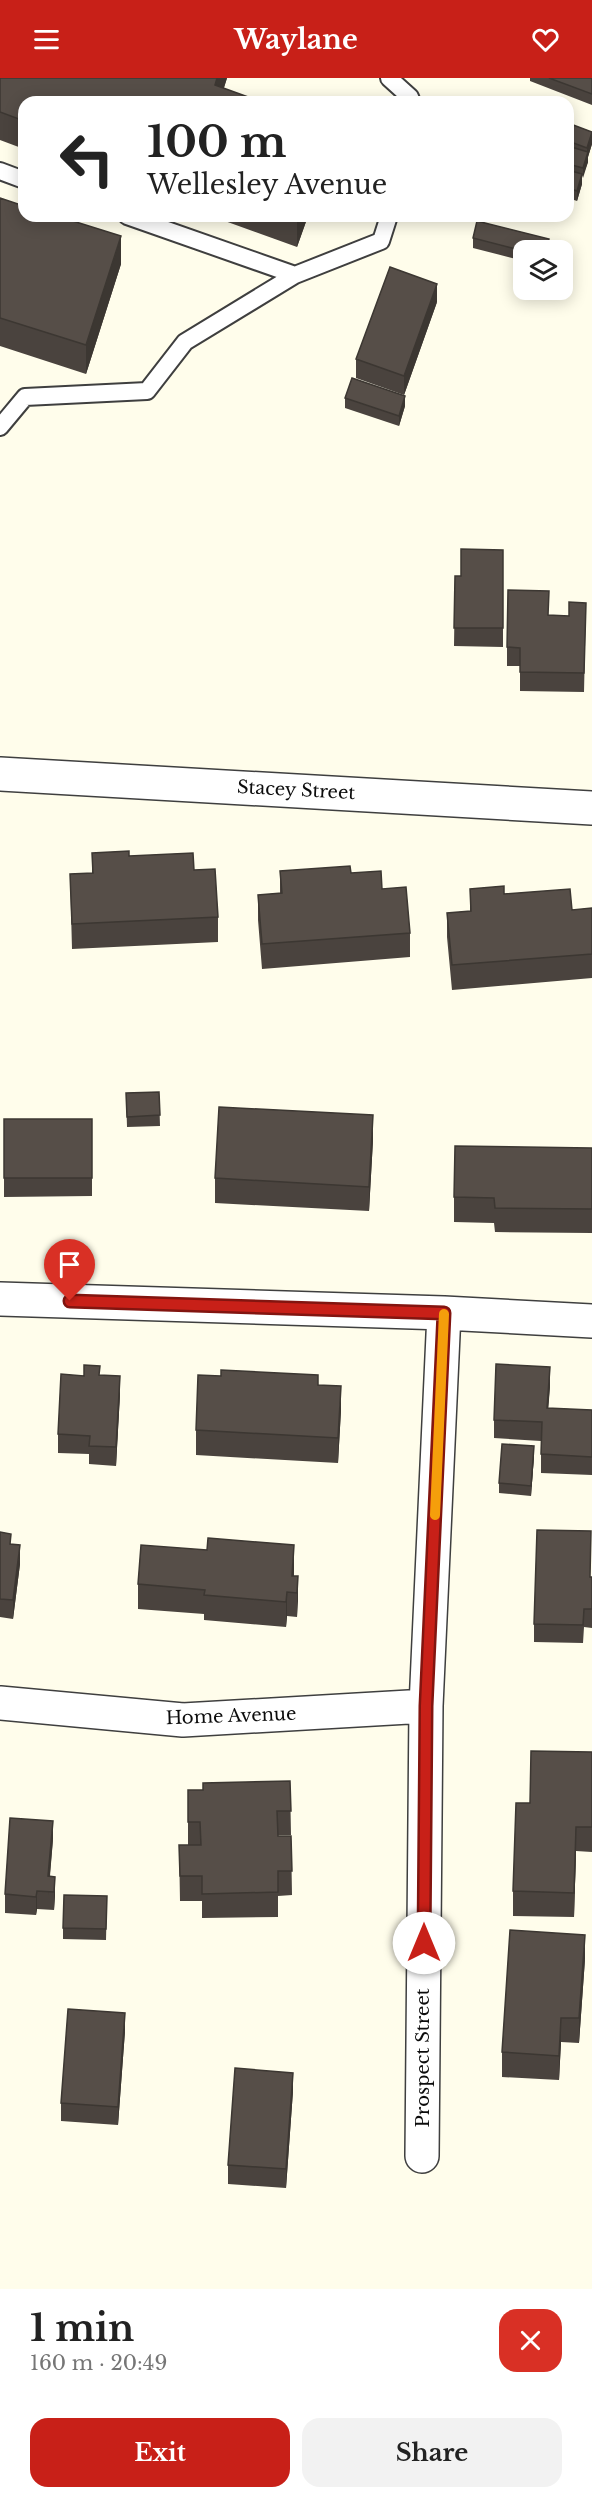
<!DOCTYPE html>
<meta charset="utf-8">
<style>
body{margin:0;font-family:"Libre Baskerville",serif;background:#f2f2f2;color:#222;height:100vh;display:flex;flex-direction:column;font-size:22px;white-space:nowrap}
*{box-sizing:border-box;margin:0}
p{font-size:20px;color:#767676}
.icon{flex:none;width:33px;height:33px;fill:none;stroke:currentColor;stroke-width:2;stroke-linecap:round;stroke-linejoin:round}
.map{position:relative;height:2211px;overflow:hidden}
.sheet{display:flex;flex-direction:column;background:#fff;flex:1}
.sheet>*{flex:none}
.hud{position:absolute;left:18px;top:18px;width:556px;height:126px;border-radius:18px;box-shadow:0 3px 15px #0003;background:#fff;color:#222;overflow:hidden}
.tools{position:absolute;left:513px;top:162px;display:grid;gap:12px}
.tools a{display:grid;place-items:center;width:60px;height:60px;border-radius:12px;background:#fff;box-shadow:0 3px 15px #0003;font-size:30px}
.pin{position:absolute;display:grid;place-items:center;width:51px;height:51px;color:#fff;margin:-62px -26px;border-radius:50% 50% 50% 0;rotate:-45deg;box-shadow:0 0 6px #0007}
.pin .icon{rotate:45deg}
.me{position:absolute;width:66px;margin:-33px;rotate:0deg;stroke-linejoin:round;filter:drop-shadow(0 0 4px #0008)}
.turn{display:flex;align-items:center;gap:21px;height:126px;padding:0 30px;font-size:27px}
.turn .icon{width:78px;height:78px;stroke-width:2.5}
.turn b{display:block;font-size:42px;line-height:51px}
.round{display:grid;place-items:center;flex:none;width:63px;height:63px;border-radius:18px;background:#f2f2f2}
.overview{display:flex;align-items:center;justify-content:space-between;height:102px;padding:0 30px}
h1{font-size:36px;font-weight:700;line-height:45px}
.action{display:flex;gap:12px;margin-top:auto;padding:12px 30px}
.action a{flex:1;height:69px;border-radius:18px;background:#c82018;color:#fff;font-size:24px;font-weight:700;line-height:69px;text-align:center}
.action a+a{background:#f2f2f2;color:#222}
header{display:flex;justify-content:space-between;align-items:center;height:78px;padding:0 30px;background:#c82018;color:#fff;font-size:27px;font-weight:700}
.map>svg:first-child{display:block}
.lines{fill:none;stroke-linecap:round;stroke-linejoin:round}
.lane-casing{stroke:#3f3f3f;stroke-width:20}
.street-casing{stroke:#3f3f3f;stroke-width:36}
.lane{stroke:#fff;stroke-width:16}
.street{stroke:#fff;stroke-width:33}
.wall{fill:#4a433e}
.shaded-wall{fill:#3c3732}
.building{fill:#564e48;stroke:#3c3732;stroke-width:1.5}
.route-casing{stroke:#821510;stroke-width:15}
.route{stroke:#c82018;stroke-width:10}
.slow{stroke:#f59e0b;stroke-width:10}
.labels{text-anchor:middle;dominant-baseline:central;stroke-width:6;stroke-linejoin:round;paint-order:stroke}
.street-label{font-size:18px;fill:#0c0c0c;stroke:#fff}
</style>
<header><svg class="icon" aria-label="menu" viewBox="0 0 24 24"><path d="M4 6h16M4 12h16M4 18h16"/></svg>Waylane<svg class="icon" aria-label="heart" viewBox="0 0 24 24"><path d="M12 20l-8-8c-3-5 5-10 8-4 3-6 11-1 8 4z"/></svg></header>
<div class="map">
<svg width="592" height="2211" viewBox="0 0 592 2211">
<rect width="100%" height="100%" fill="#fffdeb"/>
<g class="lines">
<g class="lane-casing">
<path id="lane" d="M 389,0 L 410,19 L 412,24
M 0,93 L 24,102
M 127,138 L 295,197
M 0,349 L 25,319 L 147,313 L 185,264 L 295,197 L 381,163 L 389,138"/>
</g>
<g class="street-casing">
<path id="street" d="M 0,696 L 592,730
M 0,1221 L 444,1235 L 592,1243
M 0,1625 L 183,1642 L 426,1628
M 422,2078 L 426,1628 L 444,1235"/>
</g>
<use href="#lane" class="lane"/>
<use href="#street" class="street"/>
</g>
<path class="wall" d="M 0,0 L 227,0 L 224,10 L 24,24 L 24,71 L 0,62 Z
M 530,0 L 592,0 L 592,27 L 530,3 Z
M 568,45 L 592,54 L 592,66 L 588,79 L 588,84 L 582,100 L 582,106 L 577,123 L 568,120 Z
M 0,120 L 121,186 L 86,296 L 0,268 Z
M 211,138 L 308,138 L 297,169 Z
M 473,160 L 549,161 L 549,172 L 524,172 L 524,183 L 473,170 Z
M 437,224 L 404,317 L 356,300 L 356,281 Z
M 345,320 L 405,328 L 399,348 L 345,330 Z
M 503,472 L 503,569 L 454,568 L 455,498 L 461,498 Z
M 586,525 L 584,614 L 520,613 L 520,588 L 507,588 L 507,569 L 549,537 L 569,538 Z
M 92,775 L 129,778 L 194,792 L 218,839 L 218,864 L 72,871 L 70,796 L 92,795 Z
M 280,793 L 351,795 L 382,811 L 410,855 L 410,879 L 262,891 L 258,842 L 258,817 L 280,815 Z
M 470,811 L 504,816 L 572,832 L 592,830 L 592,900 L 452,912 L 447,859 L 447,835 L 470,833 Z
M 159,1014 L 160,1048 L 127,1049 L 126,1015 Z
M 4,1041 L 92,1041 L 92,1118 L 4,1119 Z
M 373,1062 L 369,1133 L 215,1125 L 215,1100 Z
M 592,1070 L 592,1155 L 495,1154 L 494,1145 L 454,1144 L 454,1119 Z
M 100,1297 L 120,1316 L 116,1388 L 89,1386 L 89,1376 L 58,1375 L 58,1356 Z
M 318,1307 L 341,1332 L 338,1385 L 196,1377 L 196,1352 Z
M 550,1308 L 548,1330 L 592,1332 L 592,1397 L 541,1395 L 541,1363 L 494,1360 L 494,1342 Z
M 534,1378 L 531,1418 L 499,1415 L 499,1405 Z
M 0,1454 L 11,1466 L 20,1486 L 13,1541 L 0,1539 Z
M 294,1492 L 294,1498 L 298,1498 L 297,1539 L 287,1538 L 286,1549 L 204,1542 L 204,1536 L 138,1531 L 138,1506 Z
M 591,1499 L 592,1499 L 592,1550 L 584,1549 L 583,1565 L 534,1564 L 534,1546 Z
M 592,1674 L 592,1774 L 576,1773 L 574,1839 L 513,1838 L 513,1813 L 530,1725 Z
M 290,1703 L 291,1757 L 278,1757 L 278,1758 L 291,1758 L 292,1817 L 278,1818 L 278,1839 L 202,1840 L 202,1823 L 180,1823 L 179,1767 L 188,1767 L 188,1712 L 203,1712 Z
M 53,1761 L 50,1798 L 55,1817 L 54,1832 L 37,1831 L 36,1837 L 5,1835 L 5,1816 Z
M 107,1818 L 106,1862 L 63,1861 L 63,1850 Z
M 585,1881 L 579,1965 L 561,1964 L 559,2002 L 502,1999 L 502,1974 Z
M 125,1953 L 118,2047 L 61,2043 L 61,2025 Z
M 293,2013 L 286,2110 L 228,2106 L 228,2087 Z"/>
<path class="shaded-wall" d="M 217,0 L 227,0 L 219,24 L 215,7 Z
M 592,56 L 592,66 L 588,79 L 588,84 L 583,100 L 583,90 L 587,75 L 587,70 Z
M 582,96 L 582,106 L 577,123 L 577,113 Z
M 298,138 L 308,138 L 297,169 L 297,141 Z
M 121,158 L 121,186 L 86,296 L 86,267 Z
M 549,161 L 549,172 L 546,172 Z
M 437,206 L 437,224 L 404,317 L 404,298 Z
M 405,318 L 405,328 L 399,348 L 399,338 Z
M 373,1037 L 373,1062 L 369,1133 L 369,1109 Z
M 550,1289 L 550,1308 L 547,1348 L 547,1330 Z
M 120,1298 L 120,1316 L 116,1388 L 116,1369 Z
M 341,1308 L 341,1332 L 338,1385 L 338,1360 Z
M 534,1368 L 534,1378 L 531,1418 L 531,1408 Z
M 20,1467 L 20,1486 L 13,1541 L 13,1522 Z
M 294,1467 L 294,1492 L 292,1514 L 292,1498 Z
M 298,1498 L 298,1523 L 297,1539 L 297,1515 Z
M 287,1514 L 287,1538 L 286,1549 L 286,1524 Z
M 53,1743 L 53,1761 L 48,1817 L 48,1798 Z
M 576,1749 L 576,1773 L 574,1839 L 574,1815 Z
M 55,1799 L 55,1817 L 54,1832 L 54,1814 Z
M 37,1813 L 37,1831 L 36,1837 L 36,1819 Z
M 585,1857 L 585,1881 L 579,1965 L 579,1940 Z
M 125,1935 L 125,1953 L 118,2047 L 118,2029 Z
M 561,1940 L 561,1964 L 559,2002 L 559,1978 Z
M 293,1995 L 293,2013 L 286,2110 L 286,2091 Z"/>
<path class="building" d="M 0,0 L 217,0 L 215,7 L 262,24 L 24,24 L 24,43 L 0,34 Z
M 549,0 L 592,0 L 592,16 Z
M 568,45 L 592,54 L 587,70 L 568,63 Z
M 568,68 L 588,74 L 583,90 L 568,86 Z
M 568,92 L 582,96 L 577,113 L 568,110 Z
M 0,120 L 24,128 L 24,138 L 57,138 L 121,158 L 86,267 L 0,240 Z
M 289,138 L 298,138 L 297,141 Z
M 477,143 L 549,161 L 546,172 L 524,173 L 473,160 Z
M 390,189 L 437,206 L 404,298 L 356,281 Z
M 352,300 L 405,318 L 399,338 L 345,320 Z
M 461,471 L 503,472 L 503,550 L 454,550 L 455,498 L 461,498 Z
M 508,512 L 549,513 L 548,537 L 569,538 L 569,524 L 586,525 L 584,595 L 520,594 L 520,570 L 507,569 Z
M 129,773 L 129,778 L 193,775 L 194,792 L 215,791 L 218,839 L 72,846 L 70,796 L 93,795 L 92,775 Z
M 350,788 L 351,795 L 381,793 L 382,811 L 406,809 L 410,855 L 262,866 L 258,817 L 282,815 L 280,793 Z
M 504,808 L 504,816 L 570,811 L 572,832 L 592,830 L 592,876 L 452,887 L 447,835 L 471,833 L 470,811 Z
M 159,1014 L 160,1037 L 127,1039 L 126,1015 Z
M 219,1029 L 373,1037 L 369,1109 L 215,1100 Z
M 4,1041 L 92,1041 L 92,1100 L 4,1100 Z
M 455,1068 L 592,1070 L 592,1131 L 495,1130 L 494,1120 L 454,1119 Z
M 496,1286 L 550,1289 L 547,1330 L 592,1332 L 592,1379 L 541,1376 L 542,1344 L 494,1342 Z
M 84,1287 L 100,1288 L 99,1297 L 120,1298 L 116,1369 L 89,1368 L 90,1358 L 58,1356 L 61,1296 L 84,1298 Z
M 221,1292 L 318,1297 L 318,1307 L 341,1308 L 338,1360 L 196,1352 L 198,1297 L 221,1298 Z
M 502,1366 L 534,1368 L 531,1408 L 499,1405 Z
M 537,1452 L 591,1453 L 590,1499 L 592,1499 L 592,1531 L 584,1531 L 583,1547 L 534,1546 Z
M 0,1454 L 11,1456 L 10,1466 L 20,1467 L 13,1522 L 0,1521 Z
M 208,1460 L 294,1467 L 292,1498 L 298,1498 L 297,1515 L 287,1514 L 286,1524 L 204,1517 L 205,1512 L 138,1506 L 141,1467 L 207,1472 Z
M 531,1673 L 592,1674 L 592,1749 L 576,1749 L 574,1815 L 513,1813 L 516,1725 L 530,1725 Z
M 290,1703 L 291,1733 L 277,1733 L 278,1758 L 291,1758 L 292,1793 L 278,1793 L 278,1814 L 202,1816 L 202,1798 L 180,1798 L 179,1767 L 201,1767 L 200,1744 L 188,1744 L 188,1712 L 203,1712 L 203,1705 Z
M 10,1740 L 53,1743 L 48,1798 L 55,1799 L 54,1814 L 37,1813 L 36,1819 L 5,1816 Z
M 64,1817 L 107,1818 L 106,1851 L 63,1850 Z
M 510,1852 L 585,1857 L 579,1940 L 561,1940 L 559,1978 L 502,1974 Z
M 68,1931 L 125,1935 L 118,2029 L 61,2025 Z
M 235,1990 L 293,1995 L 286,2091 L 228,2087 Z"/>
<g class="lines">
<g class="route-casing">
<path id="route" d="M 70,1223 L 444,1235 L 426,1628 L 424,1865"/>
</g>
<use href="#route" class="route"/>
<path class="slow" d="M 435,1437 L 444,1236"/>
</g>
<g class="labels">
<g class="street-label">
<text transform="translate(296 712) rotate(3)">Stacey Street</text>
<text transform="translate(231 1638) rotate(-2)">Home Avenue</text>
<text transform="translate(423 1980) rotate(-90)">Prospect Street</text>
</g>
</g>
</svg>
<div class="tools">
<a><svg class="icon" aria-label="layers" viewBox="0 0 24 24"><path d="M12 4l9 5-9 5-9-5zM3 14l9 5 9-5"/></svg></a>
</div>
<div class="pin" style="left:70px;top:1223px;background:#d93025"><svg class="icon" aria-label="arrive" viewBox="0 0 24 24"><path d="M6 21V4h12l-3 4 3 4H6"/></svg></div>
<svg class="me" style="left:424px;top:1865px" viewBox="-20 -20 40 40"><circle r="19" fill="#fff"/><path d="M0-13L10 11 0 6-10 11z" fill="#c82018"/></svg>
<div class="hud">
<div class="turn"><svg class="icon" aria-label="left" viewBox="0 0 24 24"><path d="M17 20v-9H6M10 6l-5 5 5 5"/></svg><div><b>100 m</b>Wellesley Avenue</div></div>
</div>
</div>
<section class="sheet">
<div class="overview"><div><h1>1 min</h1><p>160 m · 20:49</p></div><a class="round" style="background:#d93025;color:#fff"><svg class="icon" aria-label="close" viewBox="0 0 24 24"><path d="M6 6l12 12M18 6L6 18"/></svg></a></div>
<div class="action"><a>Exit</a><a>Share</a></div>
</section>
